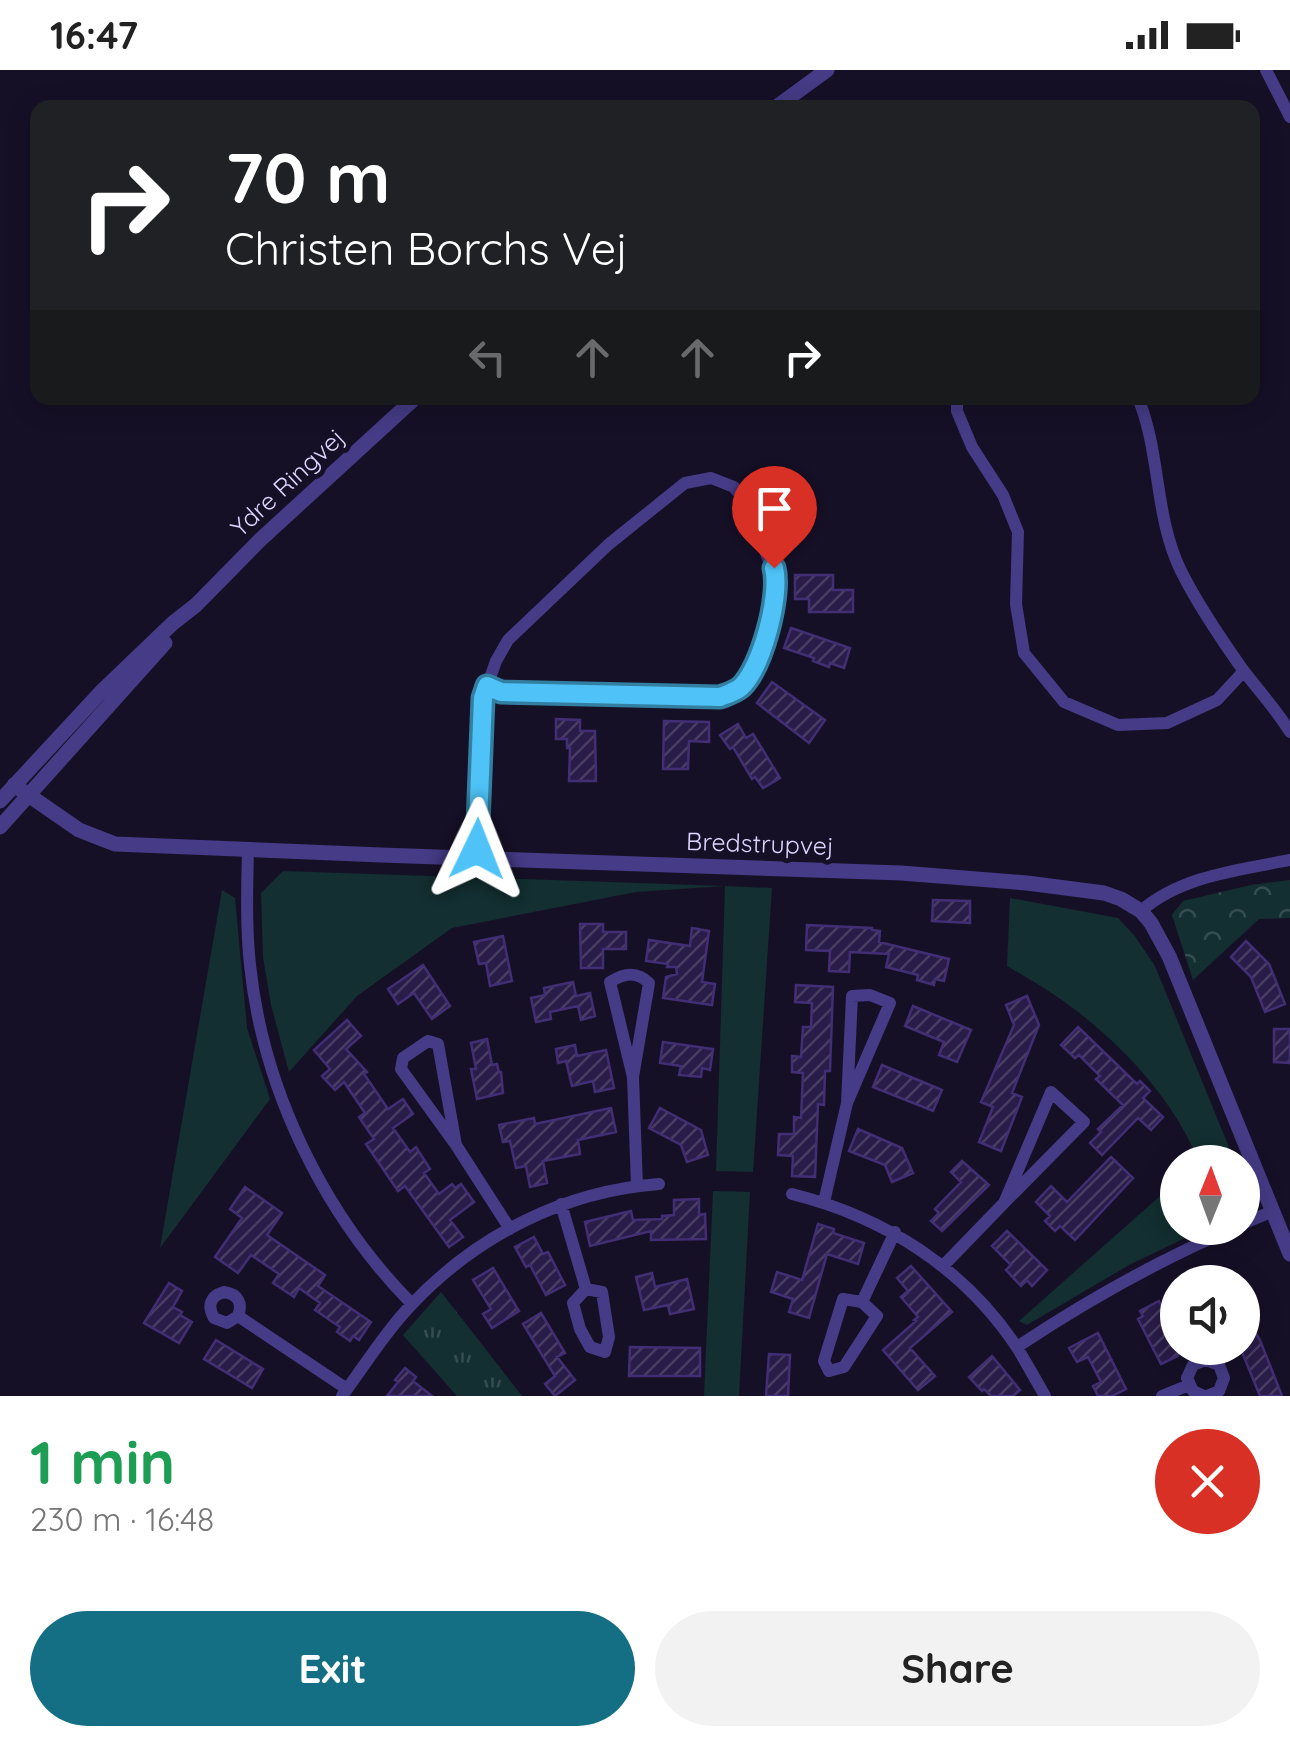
<!DOCTYPE html>
<meta charset="utf-8">
<style>
body{margin:0;font-family:Quicksand,sans-serif;background:#f2f2f2;color:#222;height:100vh;display:flex;flex-direction:column;font-size:38px;white-space:nowrap}
*{box-sizing:border-box;margin:0}
p{font-size:32px;color:#767676}
.icon{flex:none;width:55px;height:55px;fill:none;stroke:currentColor;stroke-width:2;stroke-linecap:round;stroke-linejoin:round}
.map{position:relative;height:1326px;overflow:hidden}
.side{display:flex;flex-direction:column;background:#fff;flex:1}
.side>*{flex:none}
.top-card{position:absolute;left:30px;top:30px;width:1230px;height:305px;border-radius:20px;box-shadow:0 5px 25px #0003;background:#202124;color:#fff;overflow:hidden}
.needle{width:65px;rotate:1deg}
.tools{position:absolute;left:1160px;top:1075px;display:grid;gap:20px}
.tools a{display:grid;place-items:center;width:100px;height:100px;border-radius:50%;background:#fff;box-shadow:0 5px 25px #0003;font-size:50px}
.pin{position:absolute;display:grid;place-items:center;width:85px;height:85px;color:#fff;margin:-102px -42px;border-radius:50% 50% 50% 0;rotate:-45deg;box-shadow:0 0 10px #0007}
.pin .icon{rotate:45deg}
.me{position:absolute;width:110px;margin:-55px;rotate:2deg;stroke-linejoin:round;filter:drop-shadow(0 0 8px #0008)}
.turn{display:flex;align-items:center;gap:35px;height:210px;padding:0 30px;font-size:45px}
.turn .icon{width:130px;height:130px;stroke-width:2.5}
.turn b{display:block;font-size:70px;line-height:85px}
.lanes{display:flex;align-items:center;height:95px;padding:0 30px;background:#0003;justify-content:center;gap:50px;direction:ltr}
.lanes .off{opacity:.35}
.round{display:grid;place-items:center;flex:none;width:105px;height:105px;border-radius:52px;background:#f2f2f2}
.summary{display:flex;align-items:center;justify-content:space-between;height:170px;padding:0 30px}
h1{font-size:60px;font-weight:800;line-height:75px;color:#1e9e55}
.action{display:flex;gap:20px;margin-top:auto;padding:20px 30px}
.action a{flex:1;height:115px;border-radius:60px;background:#146f85;color:#fff;font-size:40px;font-weight:800;line-height:115px;text-align:center}
.action a+a{background:#f2f2f2;color:#222}
.status{display:flex;justify-content:space-between;align-items:center;height:70px;padding:0 50px;background:#fff;direction:ltr}
.status svg{height:28px;fill:currentColor}
.map>svg:first-child{display:block}
.grass{fill:#132f31}
.forest{fill:url(#forest-crowns)}
.park{fill:url(#park-tufts)}
.building{fill:url(#building-hatch);stroke:#422e74;stroke-width:2.5}
.lines{fill:none;stroke-linecap:round;stroke-linejoin:round}
.minor{stroke:#453b86;stroke-width:12}
.tertiary{stroke:#453b86;stroke-width:15}
.route-casing{stroke:#337fa1;stroke-width:25}
.route{stroke:#4fc3f7;stroke-width:18}
.labels{text-anchor:middle;dominant-baseline:central;stroke-width:10;stroke-linejoin:round;paint-order:stroke}
.street-label{font-size:25px;fill:#ded6ff;stroke:#161027}
</style>
<div class="status"><b>16:47</b><svg viewBox="0 0 49 12"><path d="M0 12V9h3v3zM5 12V6h3v6zM10 12V3h3v9zM15 12V0h3v12zM26 1h20v11H26zM47 4h2v5h-2z"/></svg></div>
<div class="map">
<svg width="1290" height="1326" viewBox="0 0 1290 1326">
<defs>
<pattern id="forest-crowns" width="20" height="18" patternUnits="userSpaceOnUse" patternTransform="scale(2.5)"><rect width="20" height="18" fill="#132f31"/><path d="M2 6a3 3 0 1 1 6 0M12 15a3 3 0 1 1 6 0" fill="none" stroke="#354c50"/></pattern>
<pattern id="park-tufts" width="24" height="20" patternUnits="userSpaceOnUse" patternTransform="scale(2.5)"><rect width="24" height="20" fill="#132f31"/><path d="M3 7l-1-3M5 7V3M7 7l1-3M15 17l-1-3M17 17v-4M19 17l1-3" fill="none" stroke="#354c50"/></pattern>
<pattern id="building-hatch" width="6" height="6" patternUnits="userSpaceOnUse" patternTransform="scale(2.5)"><rect width="6" height="6" fill="#291c48"/><path d="M-1 1l2-2M0 6l6-6M5 7l2-2" fill="none" stroke="#483c63"/></pattern>
</defs>
<rect width="100%" height="100%" fill="#161027"/>
<path class="grass" d="M 283,801 L 726,816 L 772,818 L 753,1102 L 716,1101 L 725,816 L 636,822 L 452,858 L 357,926 L 289,1002 L 271,935 L 263,887 L 261,823 Z
M 222,820 L 235,828 L 247,958 L 270,1029 L 160,1178 Z
M 1010,828 L 1118,848 L 1134,865 L 1155,896 L 1235,1092 L 1199,1092 C 1173,1026 1113,964 1053,924 C 1038,914 1022,905 1007,896 Z
M 1177,1111 L 1178,1158 L 1206,1158 L 1129,1195 L 1027,1255 L 1019,1251 Z
M 713,1121 L 750,1122 L 739,1326 L 704,1326 Z"/>
<path class="forest" d="M 1290,810 L 1290,848 L 1259,849 L 1193,910 L 1172,845 L 1183,831 L 1251,815 Z"/>
<path class="park" d="M 441,1222 L 522,1326 L 457,1326 L 403,1265 Z"/>
<path class="building" d="M 795,505 L 833,505 L 833,520 L 853,520 L 853,542 L 809,542 L 809,529 L 795,529 Z
M 791,558 L 850,578 L 844,598 L 830,593 L 829,597 L 813,591 L 814,588 L 784,578 Z
M 772,612 L 825,650 L 809,673 L 757,633 Z
M 556,649 L 580,650 L 580,661 L 595,661 L 596,711 L 569,711 L 570,678 L 567,678 L 567,669 L 556,669 Z
M 664,651 L 709,652 L 709,672 L 689,671 L 688,699 L 663,699 Z
M 738,654 L 746,668 L 753,664 L 780,708 L 763,718 L 755,707 L 752,709 L 733,677 L 730,679 L 720,665 Z
M 933,830 L 970,831 L 970,853 L 932,851 Z
M 580,854 L 603,854 L 603,862 L 626,862 L 626,879 L 603,879 L 603,898 L 581,898 Z
M 807,855 L 872,858 L 872,860 L 880,861 L 879,872 L 949,889 L 944,911 L 935,909 L 934,915 L 917,910 L 918,905 L 886,897 L 889,884 L 850,882 L 849,902 L 829,901 L 830,881 L 806,880 Z
M 692,858 L 709,861 L 702,912 L 715,914 L 712,935 L 663,928 L 666,907 L 677,904 L 676,897 L 667,897 L 668,894 L 646,891 L 649,870 L 690,876 Z
M 503,866 L 512,911 L 490,916 L 486,893 L 479,894 L 474,872 Z
M 1246,871 L 1269,894 L 1285,934 L 1265,942 L 1251,907 L 1231,887 Z
M 423,895 L 450,936 L 432,949 L 414,923 L 398,934 L 388,919 Z
M 573,912 L 576,926 L 590,923 L 595,946 L 581,950 L 578,936 L 550,942 L 551,949 L 536,952 L 531,928 L 545,925 L 544,918 Z
M 796,915 L 833,917 L 830,1001 L 825,1001 L 824,1035 L 818,1034 L 815,1107 L 792,1106 L 793,1086 L 778,1085 L 779,1064 L 794,1064 L 794,1047 L 801,1048 L 803,1003 L 792,1002 L 792,986 L 801,987 L 803,957 L 811,957 L 812,933 L 795,932 Z
M 1027,926 L 1039,955 L 1012,1023 L 1022,1027 L 1001,1081 L 979,1072 L 993,1037 L 981,1032 L 1014,955 L 1006,935 Z
M 913,936 L 971,960 L 957,992 L 939,985 L 944,972 L 905,956 Z
M 347,950 L 361,966 L 346,979 L 367,1002 L 364,1004 L 388,1039 L 403,1029 L 413,1044 L 393,1058 L 410,1082 L 416,1077 L 430,1099 L 424,1103 L 439,1124 L 452,1114 L 455,1118 L 461,1114 L 474,1132 L 450,1150 L 463,1167 L 449,1177 L 405,1116 L 398,1121 L 366,1074 L 374,1069 L 359,1047 L 365,1043 L 344,1012 L 335,1020 L 322,1006 L 330,999 L 314,980 Z
M 1078,957 L 1137,1014 L 1140,1011 L 1150,1021 L 1143,1028 L 1163,1047 L 1151,1060 L 1138,1048 L 1102,1085 L 1090,1073 L 1101,1062 L 1098,1059 L 1123,1035 L 1096,1009 L 1100,1006 L 1079,985 L 1075,988 L 1061,975 Z
M 1274,959 L 1290,959 L 1290,993 L 1274,992 Z
M 487,969 L 492,995 L 497,994 L 499,1002 L 501,1002 L 503,1023 L 477,1029 L 471,999 L 476,999 L 471,973 Z
M 663,972 L 713,979 L 710,1000 L 702,998 L 701,1007 L 679,1005 L 681,996 L 660,993 Z
M 575,975 L 577,986 L 606,980 L 614,1018 L 595,1022 L 593,1011 L 572,1016 L 566,991 L 558,993 L 556,979 Z
M 882,995 L 942,1020 L 933,1041 L 873,1017 Z
M 611,1038 L 616,1062 L 578,1070 L 580,1084 L 543,1091 L 547,1113 L 530,1117 L 526,1096 L 516,1098 L 510,1071 L 503,1072 L 499,1055 L 534,1048 L 535,1054 Z
M 660,1038 L 701,1060 L 708,1085 L 687,1092 L 681,1075 L 649,1058 Z
M 858,1059 L 902,1078 L 913,1103 L 892,1112 L 885,1095 L 849,1081 Z
M 1111,1087 L 1133,1108 L 1075,1170 L 1060,1156 L 1055,1161 L 1045,1151 L 1050,1146 L 1036,1132 L 1051,1116 L 1067,1132 Z
M 962,1091 L 989,1115 L 942,1161 L 931,1151 L 939,1143 L 935,1139 L 961,1112 L 951,1102 Z
M 245,1117 L 282,1143 L 267,1165 L 325,1205 L 318,1216 L 371,1252 L 359,1270 L 353,1266 L 350,1271 L 337,1262 L 340,1257 L 315,1240 L 320,1233 L 299,1218 L 294,1227 L 273,1213 L 279,1204 L 251,1185 L 238,1203 L 215,1187 L 242,1148 L 230,1139 Z
M 699,1129 L 699,1145 L 705,1144 L 706,1169 L 651,1170 L 651,1161 L 590,1176 L 585,1152 L 631,1141 L 633,1150 L 662,1149 L 662,1146 L 674,1145 L 674,1130 Z
M 818,1154 L 834,1159 L 833,1163 L 864,1173 L 858,1194 L 827,1184 L 809,1248 L 789,1242 L 793,1229 L 771,1222 L 777,1202 L 802,1210 Z
M 1007,1161 L 1047,1200 L 1032,1216 L 1027,1210 L 1021,1216 L 1006,1200 L 1011,1195 L 992,1176 Z
M 534,1167 L 543,1184 L 548,1182 L 565,1215 L 546,1225 L 530,1195 L 526,1197 L 515,1177 Z
M 911,1196 L 952,1242 L 910,1278 L 935,1306 L 918,1320 L 883,1280 L 916,1251 L 914,1250 L 918,1247 L 901,1227 L 908,1221 L 897,1208 Z
M 493,1198 L 519,1241 L 492,1258 L 483,1244 L 491,1239 L 473,1210 Z
M 652,1203 L 655,1217 L 687,1209 L 694,1239 L 670,1244 L 668,1235 L 644,1240 L 636,1207 Z
M 169,1213 L 182,1221 L 173,1237 L 182,1242 L 180,1245 L 192,1252 L 179,1273 L 144,1253 Z
M 1159,1231 L 1178,1267 L 1178,1286 L 1161,1294 L 1138,1249 L 1143,1246 L 1140,1241 Z
M 1242,1241 L 1260,1270 L 1282,1326 L 1260,1326 L 1242,1282 Z
M 541,1243 L 565,1283 L 557,1287 L 575,1310 L 555,1326 L 545,1314 L 555,1306 L 523,1254 Z
M 1098,1263 L 1126,1319 L 1112,1326 L 1098,1326 L 1093,1316 L 1101,1312 L 1088,1287 L 1077,1292 L 1069,1278 Z
M 216,1270 L 263,1299 L 252,1318 L 204,1289 Z
M 630,1277 L 700,1278 L 700,1306 L 629,1306 Z
M 769,1284 L 790,1285 L 788,1326 L 766,1326 Z
M 992,1286 L 1020,1320 L 1013,1326 L 991,1326 L 984,1319 L 982,1321 L 969,1307 Z
M 405,1298 L 416,1307 L 413,1311 L 432,1326 L 387,1326 L 398,1312 L 395,1310 Z"/>
<g class="lines">
<path class="minor" d="M 1266,0 L 1290,47
M 957,328 L 957,341 L 972,377 L 1003,425 L 1018,462 L 1016,534 L 1024,583 L 1064,632 L 1118,655 L 1167,653 L 1217,630 L 1244,601
M 1138,328 C 1161,383 1154,446 1181,501 C 1198,535 1221,569 1243,600 C 1259,621 1276,639 1290,662
M 248,780 C 247,819 246,857 250,895 C 263,1020 324,1145 412,1234
M 477,789 L 483,628 L 496,591 L 508,570 L 609,474 L 685,413 L 711,408 L 734,417 L 744,430 L 776,508 L 773,545 L 753,601 L 744,615 L 734,622 L 720,627 L 501,622 L 487,616
M 1141,841 C 1181,806 1239,800 1290,790
M 633,1007 L 610,912 C 624,903 637,901 649,913 L 633,1007 L 637,1116
M 456,1075 L 438,974 L 428,971 L 403,988 L 401,999 L 456,1075 L 510,1159
M 792,1124 C 884,1147 965,1198 1018,1279 C 1027,1294 1036,1310 1045,1326
M 824,1132 L 847,1033 L 852,926 L 870,925 L 890,933 L 847,1033
M 561,1134 L 586,1219 L 573,1233 L 580,1259 L 590,1277 L 605,1282 L 609,1267 L 602,1222 L 586,1219
M 1242,1154 L 1273,1141
M 943,1196 L 1004,1133 L 1051,1022 L 1084,1052 L 1004,1133
M 862,1232 L 877,1246 L 844,1297 L 829,1301 L 824,1291 L 843,1229 L 862,1232 L 895,1162
M 238,1246 C 243,1233 238,1224 224,1222 C 210,1226 207,1236 214,1248 L 227,1253 L 238,1246 L 347,1319
M 1017,1277 C 1086,1231 1157,1191 1234,1158
M 342,1326 C 365,1295 386,1261 413,1233 C 478,1165 565,1121 659,1114
M 1162,1326 L 1189,1315
M 1204,1326 L 1193,1321 L 1187,1308 L 1193,1295 L 1206,1290 L 1219,1295 L 1224,1308 L 1219,1321 L 1207,1326"/>
<path class="tertiary" d="M 775,38 L 827,0
M 14,715 L 79,760 L 115,774 L 381,785 L 901,803 L 1027,813 L 1104,823 L 1121,829 L 1141,841 L 1151,853 L 1169,886 L 1290,1184
M 0,731 L 100,623 L 173,553 L 196,535 L 260,470 L 415,328
M 0,757 L 165,573"/>
</g>
<g class="lines">
<g class="route-casing">
<path id="route" d="M 477,779 L 483,628 L 487,616 L 501,622 L 720,627 C 728,624 735,622 741,617 C 762,597 781,525 774,498"/>
</g>
<use href="#route" class="route"/>
</g>
<g class="labels">
<g class="street-label">
<text transform="translate(287 412) rotate(-43)">Ydre Ringvej</text>
<text transform="translate(760 773) rotate(2)">Bredstrupvej</text>
</g>
</g>
</svg>
<div class="tools">
<a><svg class="needle" viewBox="-14 -14 28 28"><path d="M0-13l5 13h-10z" fill="#e53935"/><path d="M0 13l5-13h-10z" fill="#767676"/></svg></a>
<a><svg class="icon" aria-label="sound" viewBox="0 0 24 24"><path d="M4 9h4l5-4v14l-5-4H4zM17 9q2 3 0 6"/></svg></a>
</div>
<div class="pin" style="left:774px;top:498px;background:#d93025"><svg class="icon" aria-label="arrive" viewBox="0 0 24 24"><path d="M6 21V4h12l-3 4 3 4H6"/></svg></div>
<svg class="me" style="left:477px;top:779px" viewBox="-20 -20 40 40"><path d="M0-17L14 15 0 8-14 15z" fill="#4fc3f7" stroke="#fff" stroke-width="4"/></svg>
<div class="top-card">
<div class="turn"><svg class="icon" aria-label="right" viewBox="0 0 24 24"><path d="M7 20v-9h11M14 6l5 5-5 5"/></svg><div><b>70 m</b>Christen Borchs Vej</div></div>
<div class="lanes"><svg class="icon off" aria-label="left" viewBox="0 0 24 24"><path d="M17 20v-9H6M10 6l-5 5 5 5"/></svg><svg class="icon off" aria-label="ahead" viewBox="0 0 24 24"><path d="M12 20V5M6 11l6-6 6 6"/></svg><svg class="icon off" aria-label="ahead" viewBox="0 0 24 24"><path d="M12 20V5M6 11l6-6 6 6"/></svg><svg class="icon" aria-label="right" viewBox="0 0 24 24"><path d="M7 20v-9h11M14 6l5 5-5 5"/></svg></div>
</div>
</div>
<section class="side">
<div class="summary"><div><h1>1 min</h1><p>230 m · 16:48</p></div><a class="round" style="background:#d93025;color:#fff"><svg class="icon" aria-label="close" viewBox="0 0 24 24"><path d="M6 6l12 12M18 6L6 18"/></svg></a></div>
<div class="action"><a>Exit</a><a>Share</a></div>
</section>
